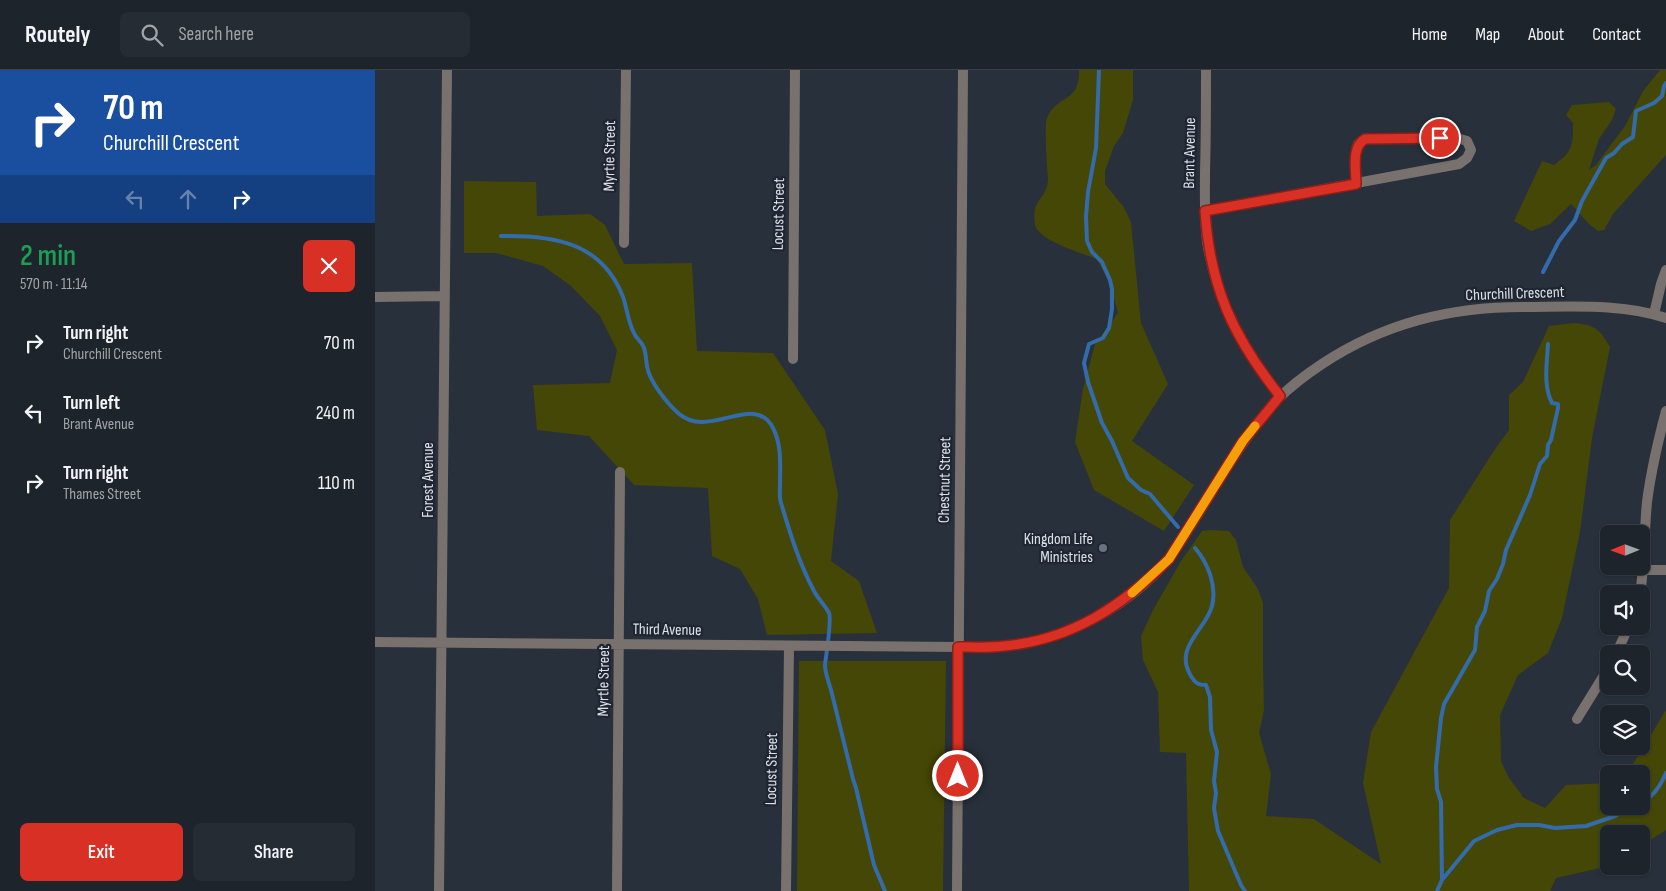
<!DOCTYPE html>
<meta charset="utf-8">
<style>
body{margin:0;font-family:"Sofia Sans Condensed",sans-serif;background:#262c34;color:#f1f3f6;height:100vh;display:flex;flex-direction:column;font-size:19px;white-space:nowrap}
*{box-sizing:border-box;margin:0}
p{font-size:16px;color:#a1a4a9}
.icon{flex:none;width:28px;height:28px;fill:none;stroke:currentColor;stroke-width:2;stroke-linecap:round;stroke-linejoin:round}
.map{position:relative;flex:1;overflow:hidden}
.side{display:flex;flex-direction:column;background:#1e242c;width:375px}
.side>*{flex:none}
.guide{background:#1a4fa0;color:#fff;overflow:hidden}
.needle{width:32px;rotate:269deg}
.buttons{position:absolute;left:1225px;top:455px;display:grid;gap:10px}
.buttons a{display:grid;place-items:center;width:50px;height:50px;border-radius:8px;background:#1e242c;box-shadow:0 1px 4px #0004,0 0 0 1px #3c4148;font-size:25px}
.pin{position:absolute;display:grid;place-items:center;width:42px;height:42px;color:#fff;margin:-21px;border:2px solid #fff;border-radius:50%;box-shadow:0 1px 5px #0007}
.me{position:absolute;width:55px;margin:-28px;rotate:0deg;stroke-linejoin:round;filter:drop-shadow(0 0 4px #0008)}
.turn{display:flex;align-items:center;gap:18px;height:105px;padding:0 20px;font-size:22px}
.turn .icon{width:65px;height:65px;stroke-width:2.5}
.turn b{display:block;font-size:35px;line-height:42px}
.lanes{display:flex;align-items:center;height:48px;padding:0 20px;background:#0003;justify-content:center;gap:25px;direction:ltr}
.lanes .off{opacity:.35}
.round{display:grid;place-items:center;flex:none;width:52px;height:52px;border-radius:8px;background:#262c34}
.headline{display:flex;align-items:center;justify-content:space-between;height:85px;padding:0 20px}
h1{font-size:30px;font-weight:600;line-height:38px;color:#1e9e55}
.cta{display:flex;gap:10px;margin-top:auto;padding:10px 20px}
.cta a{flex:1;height:58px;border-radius:8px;background:#d93025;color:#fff;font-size:20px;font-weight:600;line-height:58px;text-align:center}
.cta a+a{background:#262c34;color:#f1f3f6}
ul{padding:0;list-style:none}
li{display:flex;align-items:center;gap:15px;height:70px;padding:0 20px}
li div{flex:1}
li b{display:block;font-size:19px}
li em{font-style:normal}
header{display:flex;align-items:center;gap:30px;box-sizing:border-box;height:70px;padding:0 25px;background:#1e242c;border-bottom:1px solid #3c4148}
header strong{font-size:24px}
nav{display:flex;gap:28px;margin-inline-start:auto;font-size:18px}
.search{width:350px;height:45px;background:#262c34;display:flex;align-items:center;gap:12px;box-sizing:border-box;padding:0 18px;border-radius:8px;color:#a1a4a9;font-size:19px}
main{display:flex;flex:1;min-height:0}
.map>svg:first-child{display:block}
.green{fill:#454706}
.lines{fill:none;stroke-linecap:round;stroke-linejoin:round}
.stream{stroke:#336bab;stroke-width:4}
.minor{stroke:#79716e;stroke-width:10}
.tertiary{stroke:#79716e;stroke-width:10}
.route-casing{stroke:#8d1f18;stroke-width:12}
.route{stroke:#d93025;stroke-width:9}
.slow{stroke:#f59e0b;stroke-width:9}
.worship-dot{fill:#6b7280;stroke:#1f2631;stroke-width:2}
.labels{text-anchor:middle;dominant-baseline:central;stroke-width:4.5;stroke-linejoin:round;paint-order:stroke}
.street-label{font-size:16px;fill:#dce1e9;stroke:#1f2631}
.poi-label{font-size:16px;fill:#dce1e9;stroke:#1f2631;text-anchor:end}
</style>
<header>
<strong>Routely</strong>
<div class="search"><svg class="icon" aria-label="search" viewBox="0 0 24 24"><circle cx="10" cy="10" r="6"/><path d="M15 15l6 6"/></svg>Search here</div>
<nav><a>Home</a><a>Map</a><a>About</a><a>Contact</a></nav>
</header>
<main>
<section class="side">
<div class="guide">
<div class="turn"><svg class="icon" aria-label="right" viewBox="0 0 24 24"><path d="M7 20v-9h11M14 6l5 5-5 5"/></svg><div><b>70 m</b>Churchill Crescent</div></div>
<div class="lanes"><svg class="icon off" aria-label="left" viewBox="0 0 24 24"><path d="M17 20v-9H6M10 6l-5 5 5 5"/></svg><svg class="icon off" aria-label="ahead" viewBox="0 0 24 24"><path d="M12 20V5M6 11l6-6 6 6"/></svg><svg class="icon" aria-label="right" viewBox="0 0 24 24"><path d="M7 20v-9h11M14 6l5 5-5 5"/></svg></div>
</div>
<div class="headline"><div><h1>2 min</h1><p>570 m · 11:14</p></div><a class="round" style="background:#d93025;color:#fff"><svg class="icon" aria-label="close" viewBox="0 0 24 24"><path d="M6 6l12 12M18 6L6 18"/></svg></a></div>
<ul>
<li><svg class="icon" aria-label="right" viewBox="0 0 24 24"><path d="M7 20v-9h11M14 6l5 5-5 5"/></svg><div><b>Turn right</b><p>Churchill Crescent</p></div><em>70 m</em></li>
<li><svg class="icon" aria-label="left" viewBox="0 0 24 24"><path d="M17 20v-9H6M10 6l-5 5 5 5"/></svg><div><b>Turn left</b><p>Brant Avenue</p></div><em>240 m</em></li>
<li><svg class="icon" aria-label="right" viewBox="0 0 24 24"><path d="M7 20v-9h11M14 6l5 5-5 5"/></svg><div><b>Turn right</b><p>Thames Street</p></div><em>110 m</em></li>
</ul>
<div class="cta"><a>Exit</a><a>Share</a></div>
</section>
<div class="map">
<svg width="1291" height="821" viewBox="0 0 1291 821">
<rect width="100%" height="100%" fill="#28303b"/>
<path class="green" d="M 704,0 L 758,0 L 758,30 L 748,63 L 739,76 L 730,101 L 730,114 L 748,136 L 756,152 L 766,253 L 793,314 L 757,371 L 819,415 L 789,461 L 719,420 L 700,372 L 708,319 L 720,274 L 743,243 L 735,214 L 722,189 C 706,183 671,173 661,158 C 659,154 659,144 660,139 C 663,128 673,124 673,108 C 672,97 669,55 672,48 C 682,24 705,34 704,0 Z
M 1285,0 L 1291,0 L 1291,85 L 1238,144 L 1229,160 L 1223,161 L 1214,154 L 1196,134 L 1175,154 L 1156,161 L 1139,151 L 1167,91 L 1179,95 C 1198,81 1198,76 1198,53 L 1191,45 L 1197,35 L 1234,32 L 1241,39 L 1237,50 L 1224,69 L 1214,100 L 1221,95 L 1250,56 L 1268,21 Z
M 89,111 L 161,112 L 162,146 L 215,144 L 230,155 L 249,194 L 317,193 L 322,281 L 398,283 L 450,360 L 463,424 L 456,491 L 484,511 L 502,563 L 392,565 L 383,529 L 365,499 L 337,486 L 333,418 L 259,415 L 214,366 L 162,360 L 158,315 L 235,313 L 242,280 L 225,246 L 196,216 L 168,196 L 121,183 L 89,183 Z
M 1199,253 C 1220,255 1225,259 1235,277 L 1217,368 L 1205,462 L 1187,548 L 1173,583 L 1143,605 L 1125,645 L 1126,691 L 1134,708 L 1149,728 L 1170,738 L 1191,715 L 1234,713 L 1234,736 L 1266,736 L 1266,704 L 1252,704 L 1291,640 L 1291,760 L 1266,776 L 1266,764 L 1234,764 L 1234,796 L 1181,808 L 1175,821 L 814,821 L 811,683 L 785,682 L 783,622 L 768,590 L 766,566 L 778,540 L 806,491 L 827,461 L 834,460 L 854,461 L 861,470 L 868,497 L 883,519 L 888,533 L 888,593 L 889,640 L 884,663 L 896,704 L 891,746 L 939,749 L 1006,794 L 988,713 L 996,662 L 1074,518 L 1075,450 L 1118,382 L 1134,360 L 1134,325 L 1148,312 L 1174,256 Z
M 424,591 L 571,591 L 568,821 L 422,821 Z"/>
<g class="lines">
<path class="stream" d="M 724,0 L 721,78 L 713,122 L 711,147 L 712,171 L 717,182 L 727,192 L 735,210 L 737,219 L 737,239 L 734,258 L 728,268 L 714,274 L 709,293 L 713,312 L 727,353 L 737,371 L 753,408 L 766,420 L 775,424 L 803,457
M 126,166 C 178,165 227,172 248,227 C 252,238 253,252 259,263 C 261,269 267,271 269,278 C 271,284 271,290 272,296 C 274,311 292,333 303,343 C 334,371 379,321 398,358 C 407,375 405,396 405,414 C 405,420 404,427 406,433 C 415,463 424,493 439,521 C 443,529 450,535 454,543 C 457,550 451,585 450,595 C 450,604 455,615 457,624 C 464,652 471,681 478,709 L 481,718 L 499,795 L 510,821
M 1168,202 L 1184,171 L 1200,150 L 1207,131 L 1231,88 L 1239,83 L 1247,74 L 1258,67 L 1261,41 L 1279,33 L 1287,26 L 1289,16 L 1291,13
M 820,478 C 833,493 842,516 837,536 C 831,560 798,577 816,606 C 820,613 823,615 831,615 L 835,627 L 836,660 L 842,682 L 839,711 L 841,723 L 839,738 L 843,761 L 866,815 L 870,821
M 1266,733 C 1278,727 1286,715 1291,703
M 1067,810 L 1066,732 L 1062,719 L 1061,697 L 1066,648 L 1069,634 L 1100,580 L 1102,557 L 1110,541 L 1114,521 L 1122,509 L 1128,494 L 1131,480 L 1155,425 L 1165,394 L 1172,386 L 1173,375 L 1176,370 L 1183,338 L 1183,334 L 1177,333 C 1168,316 1172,293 1173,274
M 1062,821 L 1067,810 L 1099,771 L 1122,760 L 1142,755 L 1164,755 L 1180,758 L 1211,756 L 1240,746 L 1261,736"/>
<path class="minor" d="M 831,0 C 831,34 831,68 830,102 C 830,125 829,148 832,171 C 841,230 868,280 905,327
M 830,141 L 1084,94 L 1092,88 L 1096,80 L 1092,71 L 1082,68 L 990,69 L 983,74 L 981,80 L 981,114
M 249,173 L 251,0
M 0,227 L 70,226
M 1279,244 L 1286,214 L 1291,200
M 418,289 L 420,0
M 1268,500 L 1291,500
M 1265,524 C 1270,493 1269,462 1272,432 C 1276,401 1283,371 1291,341
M 0,572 L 583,577 C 599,577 615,578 630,576 C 691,570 756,536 794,488 C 805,475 813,460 822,446 C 848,405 871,363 904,328 C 917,315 932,304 947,294 C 1009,253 1075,237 1148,237 C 1195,237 1246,233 1291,248
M 1241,584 L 1254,556
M 1202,649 L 1234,597
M 64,821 L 72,0
M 242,821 L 245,402
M 411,821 L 414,577"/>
<path class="tertiary" d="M 582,821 L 588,0"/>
</g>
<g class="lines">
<g class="route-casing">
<path id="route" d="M 583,706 L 583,577 C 598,577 614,578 629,576 C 696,570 748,536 794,489 L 868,371 L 905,326 C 858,267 835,217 830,141 L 981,114 C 981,99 976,77 990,69 L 1065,68"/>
</g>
<use href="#route" class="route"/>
<path class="slow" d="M 757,523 L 794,489 L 868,371 L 880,356"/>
</g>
<circle class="worship-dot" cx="728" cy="478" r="5"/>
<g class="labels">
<g class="street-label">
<text transform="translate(815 83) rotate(-89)">Brant Avenue</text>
<text transform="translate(235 86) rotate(-89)">Myrtie Street</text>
<text transform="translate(404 144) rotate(-89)">Locust Street</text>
<text transform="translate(1140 224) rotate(-2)">Churchill Crescent</text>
<text transform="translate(53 410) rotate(-90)">Forest Avenue</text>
<text transform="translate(570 410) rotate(-89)">Chestnut Street</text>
<text transform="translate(292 560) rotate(1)">Third Avenue</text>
<text transform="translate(229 611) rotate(-89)">Myrtle Street</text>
<text transform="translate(397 699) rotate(-89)">Locust Street</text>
</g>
<g class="poi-label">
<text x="718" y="469">Kingdom Life<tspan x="718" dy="18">Ministries</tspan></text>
</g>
</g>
</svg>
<div class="buttons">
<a><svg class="needle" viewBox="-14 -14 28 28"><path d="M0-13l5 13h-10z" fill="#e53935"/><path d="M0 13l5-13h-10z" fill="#a1a4a9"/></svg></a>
<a><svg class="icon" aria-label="sound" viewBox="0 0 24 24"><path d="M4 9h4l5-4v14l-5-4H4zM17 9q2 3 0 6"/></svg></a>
<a><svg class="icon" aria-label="search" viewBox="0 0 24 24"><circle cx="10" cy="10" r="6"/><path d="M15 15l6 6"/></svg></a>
<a><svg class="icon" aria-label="layers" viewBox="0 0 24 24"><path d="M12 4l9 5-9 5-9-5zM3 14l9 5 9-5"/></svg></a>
<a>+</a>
<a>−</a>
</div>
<div class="pin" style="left:1065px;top:68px;background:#d93025"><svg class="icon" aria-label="arrive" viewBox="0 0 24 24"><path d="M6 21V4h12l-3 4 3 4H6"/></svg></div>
<svg class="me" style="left:583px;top:706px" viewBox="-20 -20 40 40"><circle r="17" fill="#d93025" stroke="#fff" stroke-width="3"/><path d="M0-11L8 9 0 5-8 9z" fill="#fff"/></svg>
</div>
</main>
